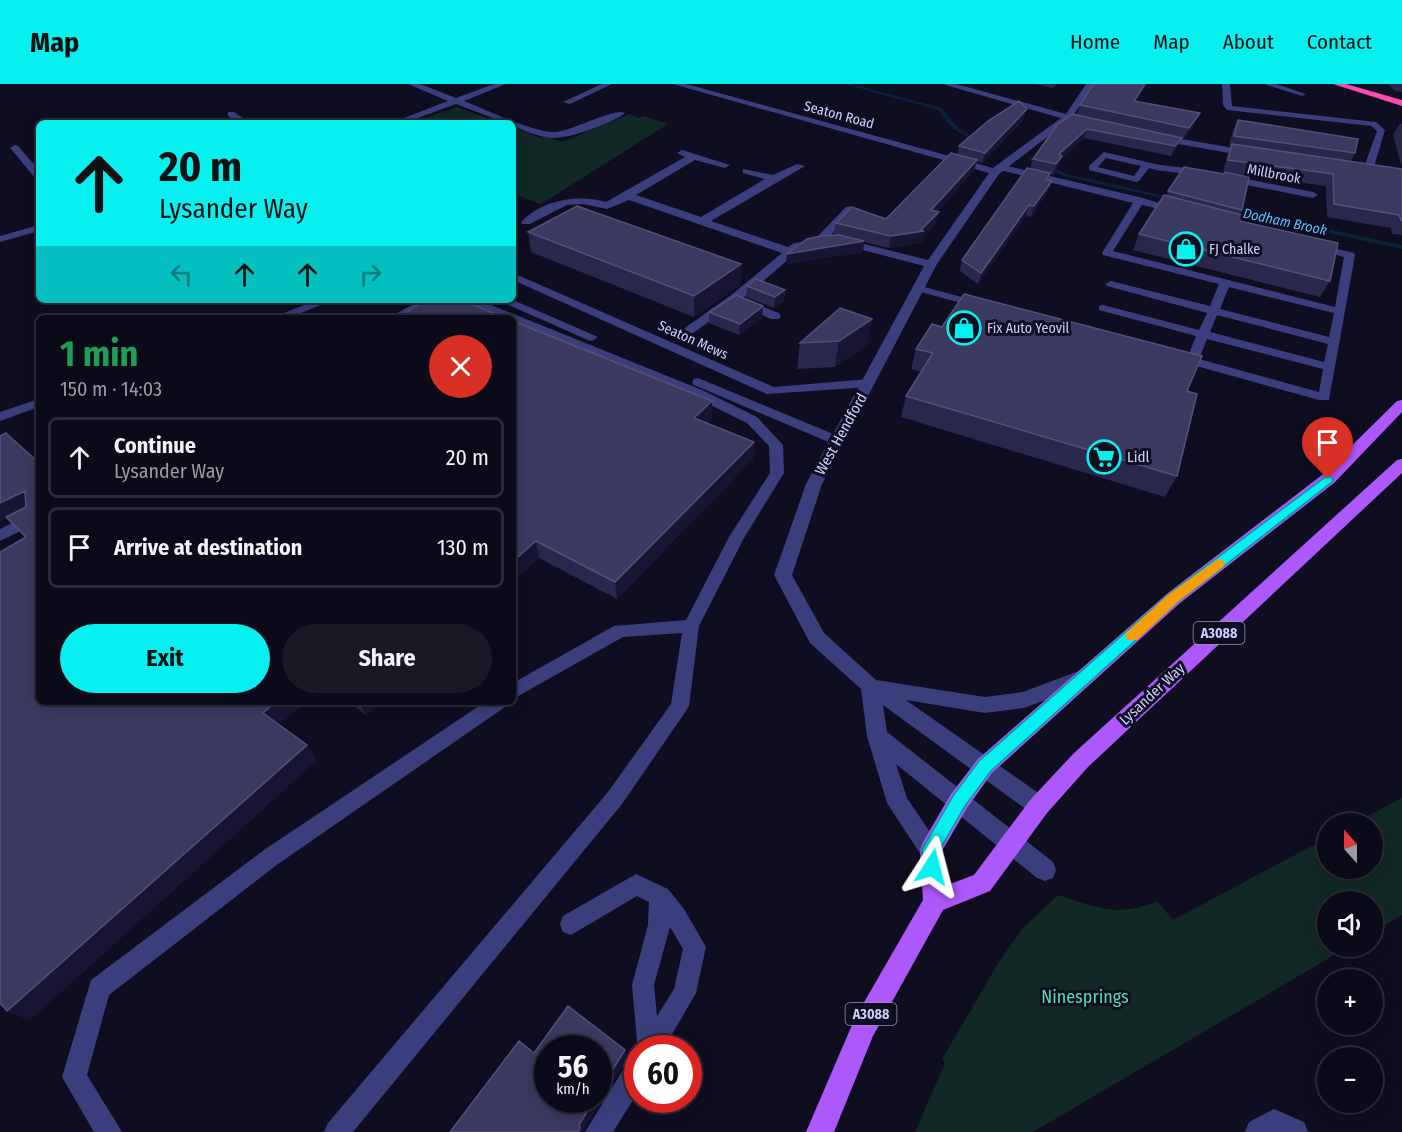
<!DOCTYPE html>
<meta charset="utf-8">
<style>
body{margin:0;font-family:"Fira Sans Condensed",sans-serif;background:#191825;color:#f1f3f6;height:100vh;display:flex;flex-direction:column;font-size:22px;white-space:nowrap}
*{box-sizing:border-box;margin:0}
p{font-size:20px;color:#9a9aa2}
.icon{flex:none;width:33px;height:33px;fill:none;stroke:currentColor;stroke-width:2;stroke-linecap:round;stroke-linejoin:round}
.map{position:relative;flex:1;overflow:hidden}
.details{position:absolute;left:36px;top:231px;width:480px;height:390px;display:flex;flex-direction:column;background:#0b0a18;border-radius:9px;box-shadow:0 3px 15px #0003,0 0 0 2px #2b2b37}
.details>*{flex:none}
.guide{position:absolute;left:36px;top:36px;width:480px;height:183px;border-radius:9px;box-shadow:0 3px 15px #0003,0 0 0 2px #2b2b37;background:#07f0f0;color:#111;overflow:hidden}
.needle{width:39px;rotate:339deg}
.tools{position:absolute;left:1317px;top:729px;display:grid;gap:12px}
.tools a{display:grid;place-items:center;width:66px;height:66px;border-radius:50%;background:#0b0a18;box-shadow:0 3px 15px #0003,0 0 0 2px #2b2b37;font-size:30px}
.speed{position:absolute;left:534px;top:951px;display:flex;gap:12px;font-size:30px;font-weight:700;text-align:center}
.speed>*{display:grid;place-content:center;width:78px;height:78px;border-radius:50%;background:#0b0a18;box-shadow:0 3px 15px #0003,0 0 0 2px #2b2b37;line-height:1}
.speed small{font-size:15px;font-weight:400}
.speed .limit{border:9px solid #d22;background:#fff;color:#111}
.pin{position:absolute;display:grid;place-items:center;width:51px;height:51px;color:#fff;margin:-62px -26px;border-radius:50% 50% 50% 0;rotate:-45deg;box-shadow:0 0 6px #0007}
.pin .icon{rotate:45deg}
.me{position:absolute;width:66px;margin:-33px;rotate:9deg;stroke-linejoin:round;filter:drop-shadow(0 0 4px #0008)}
.turn{display:flex;align-items:center;gap:21px;height:126px;padding:0 24px;font-size:27px}
.turn .icon{width:78px;height:78px;stroke-width:2.5}
.turn b{display:block;font-size:42px;line-height:51px}
.lanes{display:flex;align-items:center;height:57px;padding:0 24px;background:#0003;justify-content:center;gap:30px;direction:ltr}
.lanes .off{opacity:.35}
.round{display:grid;place-items:center;flex:none;width:63px;height:63px;border-radius:32px;background:#191825}
.overview{display:flex;align-items:center;justify-content:space-between;height:102px;padding:0 24px}
h1{font-size:36px;font-weight:700;line-height:45px;color:#1e9e55}
.primary-button{display:flex;gap:12px;margin-top:auto;padding:12px 24px}
.primary-button a{flex:1;height:69px;border-radius:36px;background:#07f0f0;color:#111;font-size:24px;font-weight:700;line-height:69px;text-align:center}
.primary-button a+a{background:#191825;color:#f1f3f6}
ul{padding:0;list-style:none}
li{display:flex;align-items:center;gap:18px;height:81px;margin:0 12px 9px;padding:0 12px;border:3px solid #2b2b37;border-radius:9px}
li div{flex:1}
li b{display:block;font-size:22px}
li em{font-style:normal}
header{display:flex;align-items:center;gap:36px;box-sizing:border-box;height:84px;padding:0 30px;background:#07f0f0;color:#111}
header strong{font-size:28px}
nav{display:flex;gap:33px;margin-inline-start:auto;font-size:21px}
.map>svg:first-child{display:block}
.green{fill:#112926}
.lines{fill:none;stroke-linecap:round;stroke-linejoin:round}
.stream{fill:#0a213c;fill-rule:evenodd}
.lane{fill:#3a3e7d;fill-rule:evenodd}
.street{fill:#3a3e7d;fill-rule:evenodd}
.primary{fill:#ad58fa;fill-rule:evenodd}
.highway{fill:#fa4cb1;fill-rule:evenodd}
.wall{fill:#2a274d}
.shaded-wall{fill:#181533}
.building{fill:#3c3960;stroke:#535079;stroke-width:1.5}
.route{fill:#07f0f0;stroke:#059c9c;stroke-width:1.5}
.slow{fill:#f59e0b}
.labels{text-anchor:middle;dominant-baseline:central;stroke-width:6;stroke-linejoin:round;paint-order:stroke}
.far-street-label{font-size:14px;fill:#cecefe;stroke:#0f0d20}
.far-water-label{font-size:14px;font-style:italic;fill:#5fc2fa;stroke:#0f0d20}
.far-poi-label{font-size:14px;fill:#cecefe;stroke:#0f0d20;text-anchor:start}
.shield{fill:#0f0d20;stroke:#9594bb;stroke-width:1.5}
.shield-label{font-size:14px;font-weight:bold;fill:#cecefe}
.street-label{font-size:15px;fill:#cecefe;stroke:#0f0d20}
.poi-label{font-size:15px;fill:#cecefe;stroke:#0f0d20;text-anchor:start}
.near-park-label{font-size:18px;fill:#5cdbaf;stroke:#0f0d20}
</style>
<header>
<strong>Map</strong>
<nav><a>Home</a><a>Map</a><a>About</a><a>Contact</a></nav>
</header>
<div class="map">
<svg width="1402" height="1048" viewBox="0 0 1402 1048">
<rect width="100%" height="100%" fill="#0f0d20"/>
<path class="green" d="M 457,23 L 500,39 L 410,39 Z
M 630,30 L 638,34 L 644,32 L 668,40 L 541,120 L 513,110 L 513,44 L 538,53 L 550,54 L 562,58 Z
M 1402,714 L 1402,831 L 1373,848 L 1372,818 L 1328,818 L 1328,862 L 1348,863 L 1033,1048 L 915,1048 L 945,979 L 942,975 L 999,878 L 1022,845 L 1058,811 C 1096,823 1117,834 1157,817 L 1173,836 L 1327,754 L 1328,784 L 1372,784 L 1372,740 L 1355,739 Z"/>
<g class="lines">
<path class="stream" d="M 844,0 L 851,0 L 942,24 L 957,43 L 997,66 L 993,67 L 953,45 L 938,26 Z
M 1029,74 L 1033,74 L 1067,90 L 1178,115 L 1175,117 L 1063,92 L 1029,76 Z
M 1230,124 L 1402,161 L 1402,165 L 1228,127 L 1228,125 Z"/>
<path class="lane" d="M 602,0 L 612,0 L 570,20 L 563,18 Z
M 1222,0 L 1230,0 L 1232,22 L 1376,38 L 1385,46 L 1373,86 L 1368,89 L 1363,86 L 1377,47 L 1371,42 L 1227,26 L 1223,21 Z
M 1264,0 L 1276,0 L 1306,10 L 1302,12 Z
M 1104,68 L 1164,82 L 1166,84 L 1161,87 L 1149,84 L 1139,97 L 1136,98 L 1089,86 L 1089,82 ZM 1106,74 L 1141,82 L 1134,92 L 1098,83 Z
M 999,80 L 1143,114 L 1184,127 L 1179,130 L 1142,121 L 1113,167 L 1335,223 L 1344,173 L 1309,162 L 1314,159 L 1354,169 L 1355,171 L 1329,316 L 1319,316 L 1175,276 L 1175,270 L 1188,272 L 1196,252 L 1099,226 L 1099,222 L 1103,221 L 1199,246 L 1207,229 L 1107,202 L 1105,200 L 1111,197 L 1210,222 L 1219,200 L 1103,171 L 1102,169 L 1133,119 L 996,85 L 994,83 ZM 1229,203 L 1334,229 L 1329,253 L 1220,225 ZM 1217,231 L 1328,260 L 1324,278 L 1210,248 ZM 1207,255 L 1323,285 L 1319,308 L 1199,275 Z
M 513,189 L 774,303 L 869,295 L 875,299 L 869,303 L 767,310 L 513,196 Z
M 917,201 L 984,219 L 986,221 L 980,224 L 913,206 L 913,202 Z
M 317,216 L 334,216 L 288,234 L 271,234 Z
M 447,216 L 445,218 L 426,222 L 403,234 L 388,234 L 419,217 Z
M 450,216 L 486,219 L 702,306 L 757,333 L 783,361 L 784,389 L 744,454 L 699,542 L 689,622 L 686,627 L 622,720 L 353,1048 L 324,1048 L 328,1039 L 608,708 L 671,620 L 682,549 L 623,553 L 513,615 L 513,599 L 614,542 L 686,536 L 729,453 L 770,389 L 769,362 L 747,339 L 692,312 L 513,238 L 513,234 L 504,234 Z
M 497,216 L 513,216 L 598,253 L 592,257 L 588,256 Z
M 698,294 L 843,354 L 845,357 L 843,360 L 833,360 L 694,301 L 692,298 L 694,295 Z
M 39,315 L 39,323 L 0,337 L 0,328 Z
M 39,426 L 39,438 L 0,457 L 0,445 Z
M 485,618 L 508,618 L 505,623 L 278,780 L 109,911 L 87,991 L 122,1048 L 94,1048 L 62,993 L 91,896 L 264,766 Z
M 636,790 L 668,805 L 684,825 L 706,863 L 696,909 L 664,964 L 638,964 L 638,968 L 632,901 L 648,841 L 649,818 L 637,812 L 571,851 L 563,848 L 560,840 L 563,832 ZM 670,843 L 683,865 L 674,905 L 657,932 L 654,901 Z
M 638,973 L 638,1008 L 613,1048 L 585,1048 L 629,976 Z"/>
<path class="street" d="M 408,0 L 420,0 L 456,14 L 494,0 L 506,0 L 464,17 C 485,25 536,50 556,48 C 571,47 617,23 625,29 C 613,39 571,54 554,54 C 541,54 525,47 513,42 L 513,39 L 506,39 L 456,20 L 404,39 L 391,39 L 448,17 Z
M 673,0 L 686,0 L 993,84 L 1061,34 L 942,0 L 956,0 L 1066,30 L 1086,0 L 1094,0 L 1073,32 L 1078,33 L 1078,37 L 1069,36 L 999,90 L 937,180 L 822,400 L 792,491 L 824,549 L 876,596 L 985,613 L 1023,608 L 1084,585 L 1091,587 L 1094,593 L 1091,599 L 1024,624 L 985,629 L 906,616 L 1047,715 L 1050,722 L 1047,729 L 1039,732 L 1031,729 L 883,621 L 887,648 L 1053,778 L 1056,786 L 1053,794 L 1045,797 L 1037,794 L 896,680 L 907,714 L 942,766 L 939,774 L 931,777 L 923,774 L 887,719 L 867,652 L 861,605 L 810,559 L 774,491 L 806,400 L 924,182 L 836,159 L 834,157 L 840,154 L 928,176 L 989,89 Z
M 228,28 L 234,28 L 250,39 L 239,39 L 228,32 Z
M 1158,51 L 1252,67 L 1257,70 L 1252,73 L 1155,56 L 1153,54 Z
M 15,61 L 18,62 L 39,86 L 39,95 L 35,94 L 12,66 L 10,64 Z
M 682,66 L 730,81 L 725,84 L 695,76 L 636,111 L 701,133 L 765,95 L 743,89 L 743,85 L 773,91 L 797,80 L 805,82 L 711,137 L 788,163 L 794,159 L 811,157 L 811,161 L 802,164 L 742,215 L 779,229 L 781,232 L 779,235 L 771,235 L 736,219 L 693,249 L 688,250 L 682,246 L 730,212 L 782,169 L 629,116 L 607,125 L 583,120 L 567,121 L 530,140 L 522,140 L 521,138 C 543,116 576,110 606,118 L 685,73 L 677,69 Z
M 1161,81 L 1195,85 L 1313,108 L 1318,111 L 1313,114 L 1195,91 L 1157,86 L 1156,84 Z
M 850,122 L 855,125 L 854,127 L 823,159 L 815,159 L 815,155 L 846,123 Z
M 39,141 L 39,147 L 0,158 L 0,152 Z
M 1274,1025 L 1304,1038 L 1308,1048 L 1245,1048 L 1249,1038 Z"/>
<path class="primary" d="M 1402,316 L 1402,328 L 1334,399 L 1180,519 L 992,689 L 967,724 L 942,767 L 945,802 L 974,791 L 1031,715 L 1074,669 L 1397,376 L 1402,375 L 1402,389 L 1088,683 L 1047,729 L 990,807 L 943,826 L 873,952 L 834,1048 L 806,1048 L 855,934 L 923,816 L 920,766 L 923,758 L 951,710 L 978,675 L 1168,509 L 1322,391 L 1397,317 Z"/>
<path class="highway" d="M 1333,0 L 1346,0 L 1402,16 L 1402,22 Z"/>
</g>
<path class="wall" d="M 1034,0 L 1057,0 L 1053,4 Z
M 1388,0 L 1402,0 L 1402,8 L 1395,7 Z
M 1136,18 L 1195,40 L 1184,54 L 1181,54 L 1177,63 L 1171,72 L 1084,54 L 1061,76 L 1059,82 L 1053,91 L 1050,90 L 1048,96 L 1048,107 L 1031,133 L 1026,132 L 978,200 L 960,187 L 962,176 L 1030,85 L 1033,75 L 1077,31 L 1080,21 Z
M 1024,35 L 982,79 L 977,77 L 974,87 L 937,127 L 939,128 L 936,139 L 923,153 L 922,158 L 889,164 L 864,158 L 863,168 L 786,180 L 787,170 L 834,151 L 836,139 L 886,135 L 957,71 L 959,62 Z
M 1238,36 L 1355,69 L 1351,77 L 1402,85 L 1402,151 L 1392,150 L 1391,144 L 1327,133 L 1326,102 L 1232,89 L 1242,126 L 1239,130 L 1240,137 L 1330,197 L 1320,213 L 1133,166 L 1139,150 L 1166,112 L 1168,107 L 1224,90 L 1225,88 L 1223,88 L 1227,72 L 1231,62 L 1229,62 L 1233,46 Z
M 1400,39 L 1402,40 L 1402,83 L 1393,51 Z
M 528,148 L 741,180 L 740,201 L 694,233 L 531,168 Z
M 747,202 L 785,206 L 784,217 L 774,224 L 746,213 Z
M 709,228 L 762,234 L 739,251 L 709,239 Z
M 872,235 L 867,261 L 835,283 L 797,285 L 800,259 Z
M 513,237 L 712,334 L 707,339 L 754,358 L 753,375 L 617,515 L 539,474 L 513,498 Z
M 916,265 L 1187,307 L 1177,392 L 1165,413 L 901,333 L 906,312 L 921,288 L 911,285 Z
M 0,352 L 39,379 L 39,618 L 305,618 L 279,640 L 317,676 L 30,936 L 7,927 L 25,453 L 10,437 L 10,438 L 6,434 L 0,438 Z
M 348,618 L 380,618 L 366,631 Z"/>
<path class="shaded-wall" d="M 1145,0 L 1148,0 L 1130,28 L 1134,17 Z
M 1027,25 L 1024,35 L 982,79 L 985,69 Z
M 1200,29 L 1195,40 L 1184,54 L 1189,44 Z
M 1087,45 L 1084,54 L 1061,76 L 1059,82 L 1053,91 L 1059,70 Z
M 1182,54 L 1177,63 L 1171,72 L 1175,62 Z
M 977,76 L 974,87 L 929,137 L 931,126 Z
M 1052,97 L 1048,107 L 1031,133 L 1034,122 Z
M 1029,121 L 1026,132 L 978,200 L 981,189 Z
M 939,128 L 936,139 L 923,153 L 922,158 L 889,164 L 891,152 L 921,146 Z
M 864,157 L 863,168 L 786,180 L 787,170 Z
M 741,180 L 740,201 L 694,233 L 694,212 Z
M 785,206 L 784,217 L 774,224 L 775,213 Z
M 763,222 L 762,234 L 739,251 L 740,240 Z
M 872,235 L 867,261 L 835,283 L 839,257 Z
M 712,317 L 712,334 L 694,350 L 694,334 Z
M 754,358 L 753,375 L 617,515 L 615,498 Z
M 25,407 L 39,423 L 10,438 L 0,427 L 0,419 Z
M 0,427 L 6,434 L 0,438 Z
M 536,457 L 539,474 L 513,498 L 513,477 Z
M 276,618 L 305,618 L 274,644 L 263,629 Z
M 359,618 L 380,618 L 366,631 Z
M 307,661 L 317,676 L 30,936 L 7,927 Z
M 625,966 L 627,975 L 583,1047 L 584,1048 L 578,1048 L 579,1041 L 594,1016 L 598,1016 L 598,1009 Z"/>
<path class="building" d="M 1093,0 L 1145,0 L 1134,17 L 1200,29 L 1189,44 L 1080,21 Z
M 1019,17 L 1027,25 L 985,69 L 959,62 L 988,37 Z
M 1072,30 L 1182,54 L 1175,62 L 1087,45 L 1059,70 L 1062,72 L 1056,80 L 1033,75 L 1057,41 Z
M 1238,36 L 1358,55 L 1355,69 L 1234,52 Z
M 1232,60 L 1402,85 L 1402,137 L 1401,136 L 1399,131 L 1334,120 L 1333,90 L 1228,76 Z
M 951,69 L 977,76 L 931,126 L 939,128 L 921,146 L 924,147 L 891,152 L 836,139 L 852,123 L 886,135 Z
M 1184,83 L 1224,90 L 1225,88 L 1249,93 L 1242,126 L 1168,107 Z
M 1027,84 L 1050,89 L 1046,96 L 1052,97 L 1034,122 L 1029,121 L 981,189 L 962,176 Z
M 1164,111 L 1242,131 L 1240,137 L 1338,159 L 1330,197 L 1139,150 Z
M 577,122 L 741,180 L 694,212 L 528,148 Z
M 839,151 L 864,157 L 787,170 L 807,155 L 821,152 Z
M 756,195 L 785,206 L 775,213 L 747,202 Z
M 964,210 L 1202,272 L 1187,307 L 1197,310 L 1177,392 L 906,312 L 933,269 L 916,265 L 932,240 L 942,243 Z
M 736,211 L 763,222 L 740,240 L 709,228 Z
M 426,216 L 461,216 L 506,234 L 396,234 Z
M 840,224 L 872,235 L 839,257 L 800,259 Z
M 513,237 L 712,317 L 694,334 L 754,358 L 615,498 L 536,457 L 513,477 Z
M 6,349 L 39,379 L 39,618 L 276,618 L 263,629 L 307,661 L 7,927 L 0,919 L 0,468 L 26,453 L 6,433 L 26,423 L 25,407 L 0,419 L 0,352 Z
M 568,922 L 625,966 L 598,1009 L 598,964 L 548,964 L 548,1016 L 594,1016 L 579,1041 L 580,1044 L 578,1048 L 450,1048 L 519,957 L 534,969 Z"/>
<path class="route" d="M 1328,391 L 1333,395 L 1332,398 L 1179,517 L 991,687 L 965,722 L 939,767 L 941,783 L 938,789 L 932,792 L 926,789 L 922,766 L 925,760 L 953,712 L 979,677 L 1169,510 Z"/>
<path class="slow" d="M 1218,475 L 1223,476 L 1225,480 L 1223,483 L 1179,517 L 1137,556 L 1127,556 L 1125,552 L 1127,548 L 1169,510 Z"/>
<defs>
<g id="shop-ring" transform="scale(1.725)"><circle r="9.5" fill="#0f0d20" stroke="#07f0f0" stroke-width="1.5"/><path d="M-5-2.5h2.3a2.7 3.5 0 0 1 5.4 0H5L5.5 6h-11ZM-1.5-2.5h3a1.5 2.3 0 0 0-3 0Z" fill="#07f0f0"/></g>
<g id="supermarket-ring" transform="scale(1.725)"><circle r="9.5" fill="#0f0d20" stroke="#07f0f0" stroke-width="1.5"/><path d="M-6-5.5h2.5l.6 2H6L4.5 2H-2.5L-4.4-4H-6ZM-1.5 3.2a1.3 1.3 0 1 0 .1 0ZM3 3.2a1.3 1.3 0 1 0 .1 0Z" fill="#07f0f0"/></g>
</defs>
<g fill-rule="evenodd">
<use href="#shop-ring" x="1186" y="165"/>
<use href="#shop-ring" x="964" y="244"/>
<use href="#supermarket-ring" x="1104" y="373"/>
</g>
<g class="labels">
<g class="far-street-label">
<text transform="translate(839 31) rotate(15)">Seaton Road</text>
<text transform="translate(1274 90) rotate(11)">Millbrook</text>
<text transform="translate(693 256) rotate(24)">Seaton Mews</text>
</g>
<g class="far-water-label">
<text transform="translate(1285 138) rotate(12)">Dodham Brook</text>
</g>
<g class="far-poi-label">
<text x="1209" y="165">FJ Chalke</text>
<text x="987" y="244">Fix Auto Yeovil</text>
</g>
<g class="shield">
<rect x="1193.5" y="538" width="51" height="22" rx="4.5"/>
<rect x="845.5" y="919" width="51" height="22" rx="4.5"/>
</g>
<g class="shield-label">
<text x="1219" y="549">A3088</text>
<text x="871" y="930">A3088</text>
</g>
<g class="street-label">
<text transform="translate(841 350) rotate(-61)">West Hendford</text>
<text transform="translate(1152 610) rotate(-43)">Lysander Way</text>
</g>
<g class="poi-label">
<text x="1127" y="373">Lidl</text>
</g>
<g class="near-park-label">
<text x="1085" y="913">Ninesprings</text>
</g>
</g>
</svg>
<div class="tools">
<a><svg class="needle" viewBox="-14 -14 28 28"><path d="M0-13l5 13h-10z" fill="#e53935"/><path d="M0 13l5-13h-10z" fill="#9a9aa2"/></svg></a>
<a><svg class="icon" aria-label="sound" viewBox="0 0 24 24"><path d="M4 9h4l5-4v14l-5-4H4zM17 9q2 3 0 6"/></svg></a>
<a>+</a>
<a>−</a>
</div>
<div class="speed"><div>56<small>km/h</small></div><div class="limit">60</div></div>
<div class="pin" style="left:1328px;top:395px;background:#d93025"><svg class="icon" aria-label="arrive" viewBox="0 0 24 24"><path d="M6 21V4h12l-3 4 3 4H6"/></svg></div>
<svg class="me" style="left:932px;top:783px" viewBox="-20 -20 40 40"><path d="M0-17L14 15 0 8-14 15z" fill="#07f0f0" stroke="#fff" stroke-width="4"/></svg>
<div class="guide">
<div class="turn"><svg class="icon" aria-label="ahead" viewBox="0 0 24 24"><path d="M12 20V5M6 11l6-6 6 6"/></svg><div><b>20 m</b>Lysander Way</div></div>
<div class="lanes"><svg class="icon off" aria-label="left" viewBox="0 0 24 24"><path d="M17 20v-9H6M10 6l-5 5 5 5"/></svg><svg class="icon" aria-label="ahead" viewBox="0 0 24 24"><path d="M12 20V5M6 11l6-6 6 6"/></svg><svg class="icon" aria-label="ahead" viewBox="0 0 24 24"><path d="M12 20V5M6 11l6-6 6 6"/></svg><svg class="icon off" aria-label="right" viewBox="0 0 24 24"><path d="M7 20v-9h11M14 6l5 5-5 5"/></svg></div>
</div>
<section class="details">
<div class="overview"><div><h1>1 min</h1><p>150 m · 14:03</p></div><a class="round" style="background:#d93025;color:#fff"><svg class="icon" aria-label="close" viewBox="0 0 24 24"><path d="M6 6l12 12M18 6L6 18"/></svg></a></div>
<ul>
<li><svg class="icon" aria-label="ahead" viewBox="0 0 24 24"><path d="M12 20V5M6 11l6-6 6 6"/></svg><div><b>Continue</b><p>Lysander Way</p></div><em>20 m</em></li>
<li><svg class="icon" aria-label="arrive" viewBox="0 0 24 24"><path d="M6 21V4h12l-3 4 3 4H6"/></svg><div><b>Arrive at destination</b></div><em>130 m</em></li>
</ul>
<div class="primary-button"><a>Exit</a><a>Share</a></div>
</section>
</div>
